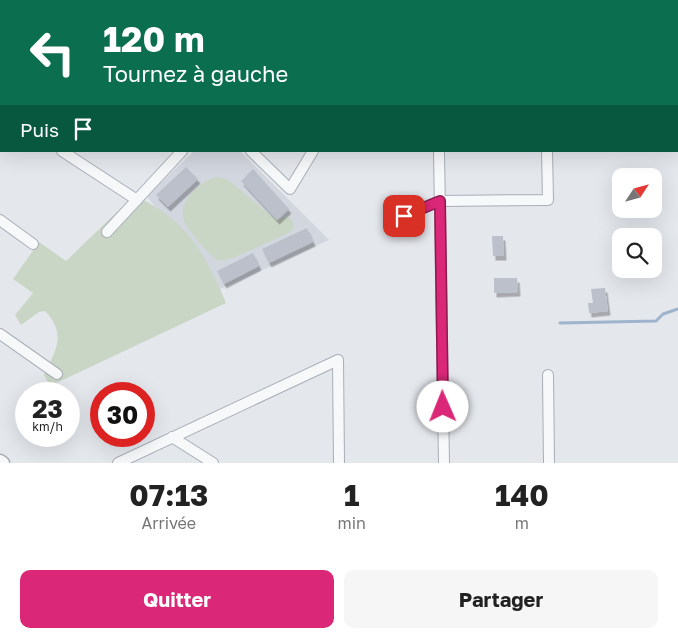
<!DOCTYPE html>
<html lang="fr">
<meta charset="utf-8">
<style>
body{margin:0;font-family:"Golos Text",sans-serif;background:#f6f6f6;color:#222;height:100vh;display:flex;flex-direction:column;font-size:19px;white-space:nowrap}
*{box-sizing:border-box;margin:0}
p{font-size:16px;color:#767676}
.icon{flex:none;width:28px;height:28px;fill:none;stroke:currentColor;stroke-width:2;stroke-linecap:round;stroke-linejoin:round}
.map{position:relative;height:463px;overflow:hidden}
.details{display:flex;flex-direction:column;background:#fff;flex:1}
.details>*{flex:none}
.banner{position:absolute;left:0px;top:0px;width:679px;height:152px;box-shadow:0 5px 20px #0002;background:#0b6e4f;color:#fff;overflow:hidden}
.needle{width:32px;rotate:54deg}
.tools{position:absolute;left:612px;top:168px;display:grid;gap:10px}
.tools a{display:grid;place-items:center;width:50px;height:50px;border-radius:10px;background:#fff;box-shadow:0 5px 20px #0002;font-size:25px}
.speed{position:absolute;left:15px;top:382px;display:flex;gap:10px;font-size:25px;font-weight:700;text-align:center}
.speed>*{display:grid;place-content:center;width:65px;height:65px;border-radius:50%;background:#fff;box-shadow:0 5px 20px #0002;line-height:1}
.speed small{font-size:12px;font-weight:400}
.speed .limit{border:8px solid #d22;background:#fff;color:#111}
.pin{position:absolute;display:grid;place-items:center;width:42px;height:42px;color:#fff;margin:-21px;border-radius:10px;box-shadow:0 2px 8px #0006}
.me{position:absolute;width:55px;margin:-28px;rotate:359deg;stroke-linejoin:round;filter:drop-shadow(0 0 4px #0008)}
.turn{display:flex;align-items:center;gap:18px;height:105px;padding:0 20px;font-size:22px}
.turn .icon{width:65px;height:65px;stroke-width:2.5}
.turn b{display:block;font-size:35px;line-height:42px}
.then{display:flex;align-items:center;height:48px;padding:0 20px;background:#0003;gap:10px;font-size:19px}
.eta{display:flex;justify-content:space-evenly;align-items:center;height:85px;text-align:center}
.eta b{font-size:30px;font-weight:700;line-height:35px}
.primary-button{display:flex;gap:10px;margin-top:auto;padding:10px 20px}
.primary-button a{flex:1;height:58px;border-radius:10px;background:#db2777;color:#fff;font-size:20px;font-weight:700;line-height:58px;text-align:center}
.primary-button a+a{background:#f6f6f6;color:#222}
.map>svg:first-child{display:block}
.built{fill:#d2d6de}
.green{fill:#c9d6c5}
.lines{fill:none;stroke-linecap:round;stroke-linejoin:round}
.stream{stroke:#9fb4cc;stroke-width:3}
.building{fill:#bbc0ca;filter:url(#shadow)}
.minor-casing{stroke:#a9aeb7;stroke-width:12}
.tertiary-casing{stroke:#a9aeb7;stroke-width:15}
.minor{stroke:#f7f8fa;stroke-width:10}
.tertiary{stroke:#f7f8fa;stroke-width:12}
.route-casing{stroke:#8e194d;stroke-width:12}
.route{stroke:#db2777;stroke-width:9}
</style>
<div class="map">
<svg width="678" height="463" viewBox="0 0 678 463">
<defs>
<filter id="shadow"><feDropShadow dx="2.5" dy="4.5" stdDeviation="0" flood-color="#0004"/></filter>
</defs>
<rect width="100%" height="100%" fill="#e4e7ec"/>
<path class="built" d="M 194,151 L 240,151 L 329,240 L 216,291 L 147,196 Z"/>
<path class="green" d="M 215,177 L 223,178 L 231,182 L 277,221 L 285,217 L 288,217 L 293,222 L 293,229 L 288,233 L 233,258 L 219,261 L 214,258 C 206,250 185,228 183,218 C 179,200 201,182 215,177 Z
M 144,200 C 154,206 164,212 173,220 C 199,241 213,273 226,303 L 50,386 L 44,375 C 56,350 67,334 45,311 L 39,312 L 21,325 L 15,315 L 33,293 L 13,279 L 39,242 L 66,261 L 121,208 L 130,213 Z"/>
<g class="lines">
<path class="stream" d="M 560,323 L 656,321 L 663,314 L 678,309"/>
</g>
<path class="building" d="M 186,167 L 198,179 L 168,207 L 156,195 Z
M 253,169 L 289,209 L 277,220 L 241,181 Z
M 307,228 L 313,242 L 269,263 L 262,249 Z
M 492,236 L 503,236 L 504,256 L 493,256 Z
M 253,253 L 259,266 L 224,284 L 217,271 Z
M 494,278 L 517,278 L 518,292 L 494,293 Z
M 605,288 L 608,311 L 589,313 L 588,303 L 593,303 L 591,289 Z"/>
<g class="lines">
<g class="minor-casing">
<path id="minor" d="M 39,0 L 41,1
M 437,0 L 437,1
M 544,0 L 544,1
M 85,1 L 86,0
M 186,1 L 187,0
M 287,1 L 288,0
M 403,1 L 404,0
M 0,111 L 1,112
M 62,151 L 137,200
M 251,151 L 290,189 L 313,151
M 439,151 L 444,463
M 404,215 L 440,201 L 548,200 L 547,151
M 0,220 L 33,244
M 107,232 L 182,151
M 0,334 L 57,374
M 548,375 L 549,463
M 172,437 L 213,463
M 118,463 L 338,360 L 339,463"/>
</g>
<g class="tertiary-casing">
<path id="tertiary" d="M 0,461 L 3,463"/>
</g>
<use href="#minor" class="minor"/>
<use href="#tertiary" class="tertiary"/>
</g>
<g class="lines">
<g class="route-casing">
<path id="route" d="M 404,216 L 440,201 L 443,407"/>
</g>
<use href="#route" class="route"/>
</g>
</svg>
<div class="tools">
<a><svg class="needle" viewBox="-14 -14 28 28"><path d="M0-13l5 13h-10z" fill="#e53935"/><path d="M0 13l5-13h-10z" fill="#767676"/></svg></a>
<a><svg class="icon" aria-label="search" viewBox="0 0 24 24"><circle cx="10" cy="10" r="6"/><path d="M15 15l6 6"/></svg></a>
</div>
<div class="speed"><div>23<small>km/h</small></div><div class="limit">30</div></div>
<div class="pin" style="left:404px;top:216px;background:#d93025"><svg class="icon" aria-label="arrive" viewBox="0 0 24 24"><path d="M6 21V4h12l-3 4 3 4H6"/></svg></div>
<svg class="me" style="left:443px;top:407px" viewBox="-20 -20 40 40"><circle r="19" fill="#fff"/><path d="M0-13L10 11 0 6-10 11z" fill="#db2777"/></svg>
<div class="banner">
<div class="turn"><svg class="icon" aria-label="left" viewBox="0 0 24 24"><path d="M17 20v-9H6M10 6l-5 5 5 5"/></svg><div><b>120 m</b>Tournez à gauche</div></div>
<div class="then">Puis<svg class="icon" aria-label="arrive" viewBox="0 0 24 24"><path d="M6 21V4h12l-3 4 3 4H6"/></svg></div>
</div>
</div>
<section class="details">
<div class="eta">
<div><b>07:13</b><p>Arrivée</p></div>
<div><b>1</b><p>min</p></div>
<div><b>140</b><p>m</p></div>
</div>
<div class="primary-button"><a>Quitter</a><a>Partager</a></div>
</section>
